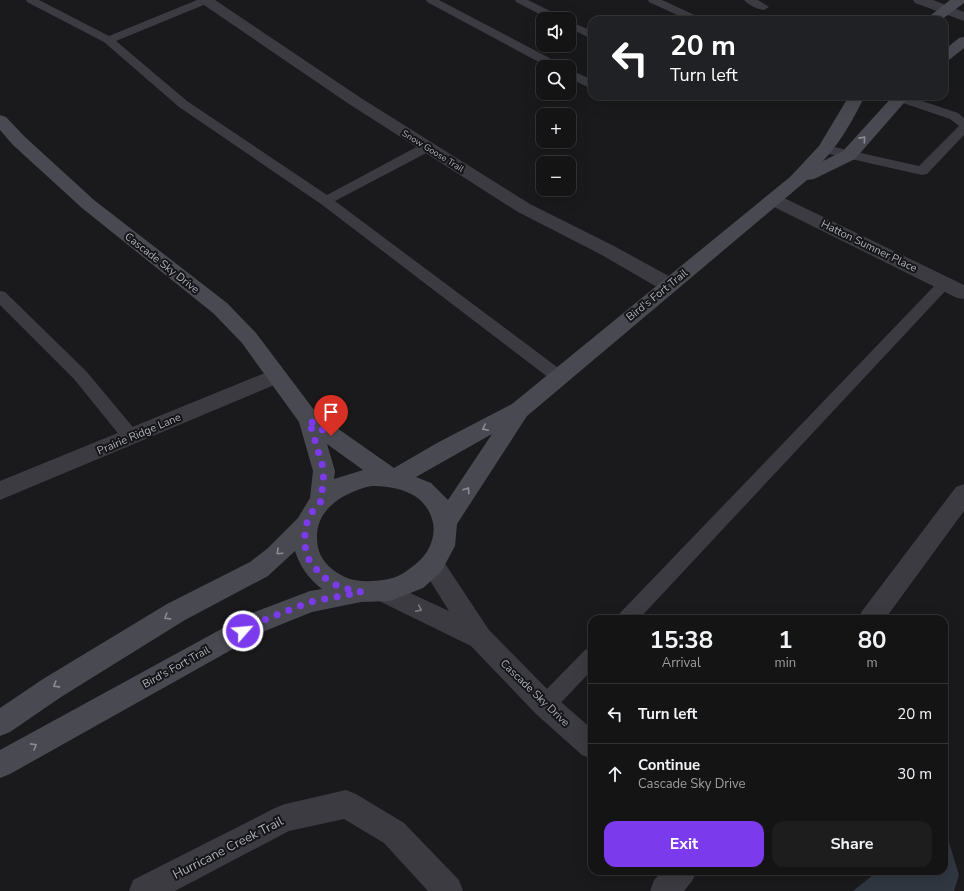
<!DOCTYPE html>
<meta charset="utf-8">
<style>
body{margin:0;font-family:"Nunito Sans",sans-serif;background:#1d1d1e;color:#f1f3f6;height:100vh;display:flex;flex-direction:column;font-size:15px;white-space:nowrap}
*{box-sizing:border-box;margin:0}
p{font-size:13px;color:#9d9ea0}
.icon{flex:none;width:22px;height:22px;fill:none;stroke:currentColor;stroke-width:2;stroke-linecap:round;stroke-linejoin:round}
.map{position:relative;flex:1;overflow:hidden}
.side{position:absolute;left:588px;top:615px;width:360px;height:260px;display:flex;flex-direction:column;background:#141415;border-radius:12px;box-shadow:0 4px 16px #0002,0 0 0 1px #333334}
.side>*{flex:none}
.top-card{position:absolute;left:588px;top:16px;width:360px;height:84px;border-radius:12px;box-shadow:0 4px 16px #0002,0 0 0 1px #333334;background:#202124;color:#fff;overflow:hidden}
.fabs{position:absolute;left:536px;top:12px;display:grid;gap:8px}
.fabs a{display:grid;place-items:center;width:40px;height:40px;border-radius:8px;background:#141415;box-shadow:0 4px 16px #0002,0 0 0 1px #333334;font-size:20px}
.pin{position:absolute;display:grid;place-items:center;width:34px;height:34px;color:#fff;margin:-41px -17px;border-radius:50% 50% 50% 0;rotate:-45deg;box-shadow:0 0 4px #0007}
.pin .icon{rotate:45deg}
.me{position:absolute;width:44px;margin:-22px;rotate:63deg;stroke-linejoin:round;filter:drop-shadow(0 0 3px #0008)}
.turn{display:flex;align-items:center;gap:14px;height:84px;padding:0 16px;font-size:18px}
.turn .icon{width:52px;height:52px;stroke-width:2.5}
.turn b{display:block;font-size:28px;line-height:34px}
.eta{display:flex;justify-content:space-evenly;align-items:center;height:68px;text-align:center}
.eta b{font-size:24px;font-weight:700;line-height:28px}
.primary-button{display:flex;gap:8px;margin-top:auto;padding:8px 16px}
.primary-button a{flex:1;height:46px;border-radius:12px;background:#7c3aed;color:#fff;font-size:16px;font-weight:700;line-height:46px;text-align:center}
.primary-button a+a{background:#1d1d1e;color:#f1f3f6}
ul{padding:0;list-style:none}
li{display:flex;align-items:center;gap:12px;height:60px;padding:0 16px;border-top:1px solid #333334}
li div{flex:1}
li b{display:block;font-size:15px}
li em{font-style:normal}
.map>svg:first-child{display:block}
.water{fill:#303740}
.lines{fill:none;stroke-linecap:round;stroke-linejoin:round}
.lane{fill:#3b3b41;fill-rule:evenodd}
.street{fill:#3b3b41;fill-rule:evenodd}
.secondary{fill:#494a51;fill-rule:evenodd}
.oneway{stroke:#8a8c96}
.oneway2{stroke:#7a7b84}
.route{stroke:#7c3aed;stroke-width:7;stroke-dasharray:0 12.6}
.labels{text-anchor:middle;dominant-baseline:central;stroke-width:4;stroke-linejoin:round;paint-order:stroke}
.far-street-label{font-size:9px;fill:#adb0bb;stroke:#151517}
.street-label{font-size:11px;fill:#adb0bb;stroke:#151517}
.near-street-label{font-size:13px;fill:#adb0bb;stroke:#151517}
</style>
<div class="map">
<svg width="964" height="891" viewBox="0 0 964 891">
<rect width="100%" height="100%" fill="#1a1a1c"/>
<path class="water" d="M 944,826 L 959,875 L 954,891 L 853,891 L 878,871 L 944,871 Z"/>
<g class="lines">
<path class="lane" d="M 26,0 L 39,0 L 109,36 L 197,0 L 212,0 L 211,2 L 116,41 L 187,101 L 327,195 L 422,144 L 432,144 L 433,147 L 432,150 L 335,201 L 565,373 L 567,377 L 565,381 L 559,383 L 553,381 L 321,204 L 179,107 L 104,42 L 27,2 Z
M 426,0 L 439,0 L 561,64 L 563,67 L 548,67 L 427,2 Z
M 515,0 L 528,0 L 562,17 L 564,19 L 549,19 L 516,2 Z
M 648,0 L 662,0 L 701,18 L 703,20 L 688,20 L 649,2 Z
M 744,0 L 758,0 L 769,7 L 764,10 C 757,9 748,5 744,0 Z
M 569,21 L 592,31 L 592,39 L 569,28 Z
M 569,69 L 592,80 L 592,89 L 569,78 Z
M 896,96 L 907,96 L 958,113 L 964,118 L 964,135 L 927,174 L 922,175 L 820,152 L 819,149 L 820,146 L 825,145 L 919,166 L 959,126 L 950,119 L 897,101 L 895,98 Z
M 944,279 L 949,281 L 951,284 L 949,287 L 639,619 L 617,619 L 620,613 L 939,281 Z
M 0,291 L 5,292 L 86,371 L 137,432 L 139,437 L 137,442 L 131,443 L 125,442 L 74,379 L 0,305 Z
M 592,647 L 592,670 L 552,712 L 545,715 L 538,712 L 535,705 L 538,698 L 585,650 Z"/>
<path class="street" d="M 199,0 L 215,0 L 361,98 L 530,204 L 614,246 L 676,280 L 679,285 L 676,290 L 669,291 L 662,290 L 600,254 L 518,212 L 349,104 L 201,3 Z
M 913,0 L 933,0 L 964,12 L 964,21 L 915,3 Z
M 774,195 L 780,196 L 964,285 L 964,299 L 957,298 L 768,204 L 765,200 L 768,196 Z
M 277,368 L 284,371 L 287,376 L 284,381 L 0,500 L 0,481 Z
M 964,484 L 964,511 L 885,619 L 858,619 L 862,611 L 956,487 Z
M 433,556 L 442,559 L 489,630 L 554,696 L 592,729 L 592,759 L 582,755 L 536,714 L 471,646 L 375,599 L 372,592 L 375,585 L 384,581 L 449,611 L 421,566 L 424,559 Z
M 346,790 L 356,794 L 404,823 L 459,880 L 463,891 L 428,891 L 384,843 L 344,819 L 289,831 L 175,891 L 129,891 L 133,880 L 275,808 L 285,804 Z
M 663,871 L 697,871 L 692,881 L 684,891 L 650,891 L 654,880 Z"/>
<path class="secondary" d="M 950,0 L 964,0 L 964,3 L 941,20 L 925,20 Z
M 964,37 L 964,48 L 949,60 L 944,62 L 944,50 L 959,38 Z
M 849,96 L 865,96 C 853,119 841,142 823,161 L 843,151 L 893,96 L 910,96 L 855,159 L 814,179 L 807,180 L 527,416 L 457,524 L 455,546 L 441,572 L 423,588 L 390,601 L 361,602 L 312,612 L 265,631 L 10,774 L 0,778 L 0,750 L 247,615 L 310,591 L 322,589 C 309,579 300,567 295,551 L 268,576 L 185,620 L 61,697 L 10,732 L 0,736 L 0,708 L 43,679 L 167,604 L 250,562 L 268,548 L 298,518 L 310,498 L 313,471 L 299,422 L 242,343 L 213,313 L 82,208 L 13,145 L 0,130 L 0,115 L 6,117 L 25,137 L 94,200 L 227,303 L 256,333 L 317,414 L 394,468 L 437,443 L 512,404 L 790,177 L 819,146 ZM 492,434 L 448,500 L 431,483 L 416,477 ZM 327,444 L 363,470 L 334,479 L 335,471 ZM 371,486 C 396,486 424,492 432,519 C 437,534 430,552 418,562 C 402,576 393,580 372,581 C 357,582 344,579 332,569 C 322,561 317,551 317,538 C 316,508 345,492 371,486 Z"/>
</g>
<defs><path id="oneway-chevron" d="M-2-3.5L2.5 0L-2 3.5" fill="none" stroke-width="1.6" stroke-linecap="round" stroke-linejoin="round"/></defs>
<g class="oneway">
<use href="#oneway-chevron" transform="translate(863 139) rotate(-48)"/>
<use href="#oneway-chevron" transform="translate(485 428) rotate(153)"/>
<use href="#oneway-chevron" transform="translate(467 490) rotate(-57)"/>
<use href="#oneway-chevron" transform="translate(279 552) rotate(137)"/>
<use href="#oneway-chevron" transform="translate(167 617) rotate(148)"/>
<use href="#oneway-chevron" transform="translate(56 685) rotate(148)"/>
<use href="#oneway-chevron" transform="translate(34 746) rotate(-29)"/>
</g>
<use class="oneway2" href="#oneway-chevron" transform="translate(419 609) rotate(26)"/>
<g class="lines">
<path class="route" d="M 243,631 L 256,623 L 310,602 L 361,592 L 339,587 L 322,576 L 309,560 L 304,543 L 306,525 L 312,512 L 321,501 L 324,471 L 309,420 L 331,436"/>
</g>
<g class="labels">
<g class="far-street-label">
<text transform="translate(433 151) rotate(32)">Snow Goose Trail</text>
</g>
<g class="street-label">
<text transform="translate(869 246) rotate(26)">Hatton Sumner Place</text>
<text transform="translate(162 263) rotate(38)">Cascade Sky Drive</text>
<text transform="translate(657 295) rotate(-39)">Bird's Fort Trail</text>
<text transform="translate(139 434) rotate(-23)">Prairie Ridge Lane</text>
<text transform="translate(176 667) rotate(-29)">Bird's Fort Trail</text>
<text transform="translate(535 693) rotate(44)">Cascade Sky Drive</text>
</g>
<g class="near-street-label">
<text transform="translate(228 848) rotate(-27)">Hurricane Creek Trail</text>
</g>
</g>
</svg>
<div class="fabs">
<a><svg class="icon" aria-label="sound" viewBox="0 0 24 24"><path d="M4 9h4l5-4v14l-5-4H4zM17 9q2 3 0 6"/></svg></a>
<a><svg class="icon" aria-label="search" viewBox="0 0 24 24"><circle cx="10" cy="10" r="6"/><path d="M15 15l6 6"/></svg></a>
<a>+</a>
<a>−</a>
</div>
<div class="pin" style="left:331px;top:436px;background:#d93025"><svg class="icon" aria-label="arrive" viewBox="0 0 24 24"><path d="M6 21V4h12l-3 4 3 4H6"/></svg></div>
<svg class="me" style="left:243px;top:631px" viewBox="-20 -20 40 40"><circle r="17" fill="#7c3aed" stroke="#fff" stroke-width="3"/><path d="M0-11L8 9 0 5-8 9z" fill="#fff"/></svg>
<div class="top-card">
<div class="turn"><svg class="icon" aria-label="left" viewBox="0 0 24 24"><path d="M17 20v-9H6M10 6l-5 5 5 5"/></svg><div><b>20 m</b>Turn left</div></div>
</div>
<section class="side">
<div class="eta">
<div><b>15:38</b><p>Arrival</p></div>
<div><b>1</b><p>min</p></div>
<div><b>80</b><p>m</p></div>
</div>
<ul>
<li><svg class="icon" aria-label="left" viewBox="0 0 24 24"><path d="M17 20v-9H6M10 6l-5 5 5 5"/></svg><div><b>Turn left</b></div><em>20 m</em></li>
<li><svg class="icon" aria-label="ahead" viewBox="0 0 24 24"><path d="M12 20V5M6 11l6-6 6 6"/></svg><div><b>Continue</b><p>Cascade Sky Drive</p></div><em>30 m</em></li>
</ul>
<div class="primary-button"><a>Exit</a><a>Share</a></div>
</section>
</div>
